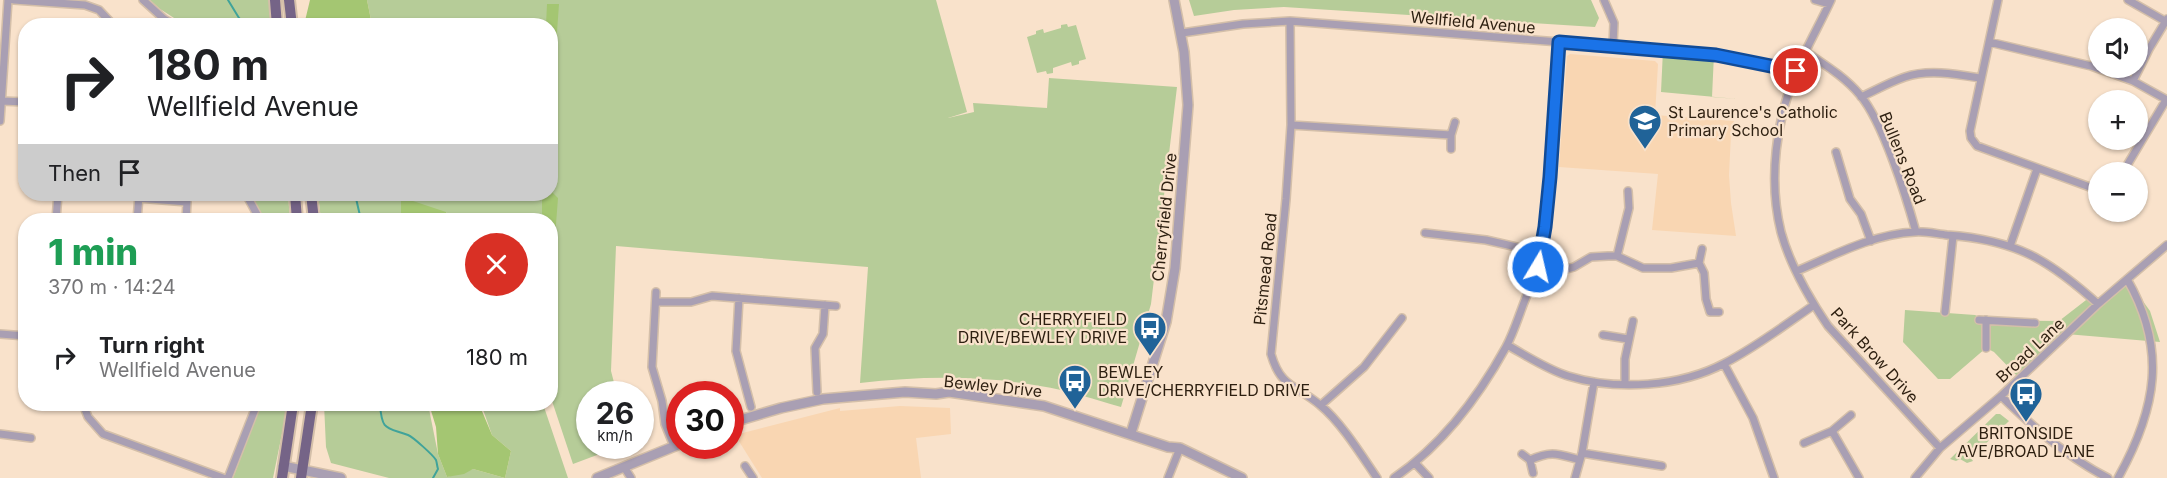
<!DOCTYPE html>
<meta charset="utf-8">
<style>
body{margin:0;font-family:Inter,sans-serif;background:#f2f2f2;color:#202124;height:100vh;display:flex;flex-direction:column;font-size:22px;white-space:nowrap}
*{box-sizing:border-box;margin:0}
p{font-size:20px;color:#757577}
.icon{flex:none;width:33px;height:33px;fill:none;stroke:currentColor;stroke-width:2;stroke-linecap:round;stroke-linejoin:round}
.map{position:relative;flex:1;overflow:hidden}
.details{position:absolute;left:18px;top:213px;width:540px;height:198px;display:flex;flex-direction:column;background:#fff;border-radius:24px;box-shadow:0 2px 4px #0004}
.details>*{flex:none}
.banner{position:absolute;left:18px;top:18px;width:540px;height:183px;border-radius:24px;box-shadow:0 2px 4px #0004;background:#fff;color:#202124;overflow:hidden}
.controls{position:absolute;left:2088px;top:18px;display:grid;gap:12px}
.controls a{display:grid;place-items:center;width:60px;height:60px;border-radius:50%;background:#fff;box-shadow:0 2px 4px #0004;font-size:30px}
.speed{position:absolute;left:576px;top:381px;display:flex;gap:12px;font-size:30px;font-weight:700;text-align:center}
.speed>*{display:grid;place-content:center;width:78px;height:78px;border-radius:50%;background:#fff;box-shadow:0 2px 4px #0004;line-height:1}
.speed small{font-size:15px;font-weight:400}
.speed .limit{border:9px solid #d22;background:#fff;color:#111}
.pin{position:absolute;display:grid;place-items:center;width:51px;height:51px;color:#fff;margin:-26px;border:3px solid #fff;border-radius:50%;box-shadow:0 2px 6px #0007}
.me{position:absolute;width:66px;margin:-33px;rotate:9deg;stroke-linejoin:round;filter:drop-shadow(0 0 4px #0008)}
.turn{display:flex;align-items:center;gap:21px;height:126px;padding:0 30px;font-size:27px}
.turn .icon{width:78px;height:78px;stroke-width:2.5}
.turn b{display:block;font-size:42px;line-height:51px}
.then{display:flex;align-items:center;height:57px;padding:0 30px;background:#0003;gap:12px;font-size:22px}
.round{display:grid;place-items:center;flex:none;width:63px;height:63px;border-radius:32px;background:#f2f2f2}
.summary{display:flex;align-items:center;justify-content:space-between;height:102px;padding:0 30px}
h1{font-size:36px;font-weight:800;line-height:45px;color:#1e9e55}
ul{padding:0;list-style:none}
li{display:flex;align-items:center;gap:18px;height:84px;padding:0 30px}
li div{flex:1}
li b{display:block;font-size:22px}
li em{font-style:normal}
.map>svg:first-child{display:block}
.built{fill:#f9d6b2}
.green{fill:#b6cc98}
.forest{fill:#a4c672}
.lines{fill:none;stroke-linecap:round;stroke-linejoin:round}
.stream{stroke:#40a39a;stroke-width:2}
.minor-casing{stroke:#d4bfa9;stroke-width:10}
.tertiary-casing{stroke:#d4bfa9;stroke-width:12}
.primary-casing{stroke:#d4bfa9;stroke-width:14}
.minor{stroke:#a99fb3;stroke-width:7}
.tertiary{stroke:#a99fb3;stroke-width:9}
.primary{stroke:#756487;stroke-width:10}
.route-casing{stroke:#114b97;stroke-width:15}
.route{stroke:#1a73e8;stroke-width:10}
.labels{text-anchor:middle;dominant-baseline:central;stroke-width:4.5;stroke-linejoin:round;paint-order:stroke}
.street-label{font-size:16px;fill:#2d1f10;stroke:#f9e2cb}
.poi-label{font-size:16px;fill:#2d1f10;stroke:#f9e2cb;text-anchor:start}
</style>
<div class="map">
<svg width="2167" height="478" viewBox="0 0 2167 478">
<rect width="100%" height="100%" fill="#f9e2cb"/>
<path class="built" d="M 1570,54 L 1655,61 L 1658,64 L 1655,115 L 1734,121 L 1731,134 L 1729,175 L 1731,203 L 1736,236 L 1652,230 L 1658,174 L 1559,167 L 1567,56 Z
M 900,406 L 950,408 L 951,434 L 916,438 L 921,478 L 762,478 L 735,435 L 840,408 L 840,411 Z"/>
<path class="green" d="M 150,0 L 271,0 L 273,25 L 185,25 L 160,9 Z
M 367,0 L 936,0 L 967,112 L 948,118 L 974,112 L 973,103 L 1047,108 L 1049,78 L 1177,87 L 1151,304 L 1121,407 C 1095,400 1068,390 1040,386 C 981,375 920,376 860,383 L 868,267 L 616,246 L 611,371 L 617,394 L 590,394 L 590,446 L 621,446 L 573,464 L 551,398 L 550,360 L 553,352 L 554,331 L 551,321 L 550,286 L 555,244 L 551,243 L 550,220 L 448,220 L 446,212 L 401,220 L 321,220 L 318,194 L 550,194 L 550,26 L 372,25 Z
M 1189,0 L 1591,0 L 1599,18 L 1595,27 L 1284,7 L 1234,10 L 1194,16 Z
M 1067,24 L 1068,27 L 1076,25 L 1086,59 L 1079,61 L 1079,64 L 1072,66 L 1071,62 L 1053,68 L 1053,73 L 1047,74 L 1046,71 L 1037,73 L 1027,37 L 1036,34 L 1036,31 L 1043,29 L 1044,33 L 1061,28 L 1061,25 Z
M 1663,50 L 1714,54 L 1712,97 L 1737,99 L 1661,92 Z
M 250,194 L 288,194 L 290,220 L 264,220 Z
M 2127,279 L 2150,311 L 2160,342 L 2066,334 L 2019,378 L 1994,352 L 1986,348 L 1950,379 L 1938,379 L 1903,342 L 1905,310 L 1975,315 L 1986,320 L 2059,321 L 2090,297 L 2099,305 Z
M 261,404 L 288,404 L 273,478 L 233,478 Z
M 324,404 L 428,404 L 438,454 L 447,477 L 473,469 L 505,478 L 511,451 L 492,435 L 481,404 L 543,404 L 568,478 L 389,478 L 331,463 L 326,447 Z
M 1996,414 L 2000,414 L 2009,421 L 1971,458 L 1973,461 L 1967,463 L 1960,459 L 1956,461 L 1950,459 Z"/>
<path class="forest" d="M 310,0 L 367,0 L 372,25 L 304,25 Z
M 547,4 L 559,4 L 556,46 L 551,45 L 550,26 L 546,25 Z
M 551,191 L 558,198 L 555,237 L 551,236 L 550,220 L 542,220 L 542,194 L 550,194 Z
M 401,197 L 446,212 L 448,220 L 401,220 Z
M 429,404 L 479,404 L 492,435 L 511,451 L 505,478 L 473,469 L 464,474 L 447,477 L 438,454 L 436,427 Z"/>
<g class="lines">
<path class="stream" d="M 228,0 L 239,18 L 246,26
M 355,194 L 361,220
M 382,404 L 380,405 C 382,431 386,427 408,435 C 413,437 433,455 436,460 C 437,463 437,466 438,469 L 433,478"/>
<g class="minor-casing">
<path id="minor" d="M 14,0 L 85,5 L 99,10 L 114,26
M 143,0 L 164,19 L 176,26
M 1604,0 L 1614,23 L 1613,45
M 1815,0 L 1829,4
M 1831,0 C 1820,24 1807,46 1797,70 C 1776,119 1768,180 1781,232 C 1790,265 1809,298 1828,326 L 1940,448
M 1998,0 L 1970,131 L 1971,138 L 1977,146 L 2098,190
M 2128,0 L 2165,21
M 1290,21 L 1291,125 L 1286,199 L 1271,354 C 1281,389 1297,385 1320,405 C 1341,422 1362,456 1377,478
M 1182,33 L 1243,24 L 1290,21 L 1714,54 L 1796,71
M 1989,42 L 2091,66 L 2133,81 L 2167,100
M 1806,52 C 1825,65 1845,77 1860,95 C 1883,122 1906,196 1916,232
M 2133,81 L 2149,49 L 2167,19
M 1861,97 C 1876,90 1890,82 1905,77 C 1928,69 1956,74 1980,78
M 1,101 L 26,102
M 0,121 L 8,0
M 1291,125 L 1451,135
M 1451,149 L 1451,135 L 1455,122
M 1836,152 L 1850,199 L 1861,214 L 1871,241
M 2123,172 L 2166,100
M 246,194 L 260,220
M 138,198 L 187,202 L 186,220
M 56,220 L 58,194
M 137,220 L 139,196
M 1425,233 L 1486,240 L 1539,252
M 2010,246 L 2037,169
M 1702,249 L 1699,263 L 1704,273 L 1706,299 L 1710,312 L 1719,312
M 1617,256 L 1629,208 L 1628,191
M 1538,267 L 1563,270 L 1574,267 L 1591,257 L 1608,256 L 1617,256 L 1643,268 L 1671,268 L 1699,263
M 1797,271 C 1834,255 1873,234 1915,232 C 1925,231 1937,234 1947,235 C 2016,240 2048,259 2098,304
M 656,292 L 652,367 L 662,401 L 665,424 L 674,446
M 739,298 L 736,351 L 751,407
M 657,302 L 691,302 L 712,296 L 836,306
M 1945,312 L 1953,236
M 1979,320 L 2035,323
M 0,334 L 26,336
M 1603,335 L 1628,339
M 1507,345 C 1527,356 1546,369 1568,376 C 1617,391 1680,387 1725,363 C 1756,347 1785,325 1814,305
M 1986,348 L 1986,320
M 1724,364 L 1753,418 L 1774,478
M 1625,384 L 1625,359 L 1633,321
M 817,392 L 815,348 L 823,334 L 825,305
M 2001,396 C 2034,428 2067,457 2108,478
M 83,404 L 88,417 L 103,434 L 223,478
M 1321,405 L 1364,367 L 1402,318
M 1832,431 L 1851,415
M 0,434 L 31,438
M 1804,443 L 1832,431 L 1859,478
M 1582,453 L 1662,466
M 1522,454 L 1530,460
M 1415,463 L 1429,478
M 745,466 L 753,478
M 624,467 L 631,478
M 1533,473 L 1530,460 C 1552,450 1558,454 1580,460
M 228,478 L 257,404
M 1168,478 L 1180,448
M 1394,478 C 1441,446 1479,396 1506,347 C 1514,332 1519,315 1525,300 C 1529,289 1535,277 1538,266 C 1553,193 1553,117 1559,42
M 1575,478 L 1582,453 L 1594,382
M 1915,478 L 1940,448 L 2001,396 L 2098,304 L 2167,245
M 2118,478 C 2157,408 2167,349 2127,279"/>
</g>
<g class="tertiary-casing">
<path id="tertiary" d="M 730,423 L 781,408 L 823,399 L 905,392 L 936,394 L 949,392 L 1044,406 L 1168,447 L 1180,448 L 1242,478
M 1131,433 L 1166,322 L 1175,268 L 1188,105 L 1184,52 L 1174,0
M 283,466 L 341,478
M 597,478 L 680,444"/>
</g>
<g class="primary-casing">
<path id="primary" d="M 275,0 L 277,26
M 289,0 L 292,26
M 295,194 L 297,220
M 311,194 L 314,220
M 282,478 L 293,404
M 301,478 L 312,404"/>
</g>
<use href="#minor" class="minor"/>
<use href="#tertiary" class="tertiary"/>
<use href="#primary" class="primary"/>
</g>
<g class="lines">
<g class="route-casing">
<path id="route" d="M 1538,267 L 1545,227 L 1550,177 L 1559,42 L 1716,55 L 1796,71"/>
</g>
<use href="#route" class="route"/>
</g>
<defs>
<g id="school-pin" transform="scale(1.725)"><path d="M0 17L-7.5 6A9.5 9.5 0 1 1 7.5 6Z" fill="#206398" stroke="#f9e2cb"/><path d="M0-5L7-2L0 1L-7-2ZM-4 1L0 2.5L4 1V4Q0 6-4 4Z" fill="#fff"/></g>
<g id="bus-pin" transform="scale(1.725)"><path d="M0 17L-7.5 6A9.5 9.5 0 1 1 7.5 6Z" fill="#206398" stroke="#f9e2cb"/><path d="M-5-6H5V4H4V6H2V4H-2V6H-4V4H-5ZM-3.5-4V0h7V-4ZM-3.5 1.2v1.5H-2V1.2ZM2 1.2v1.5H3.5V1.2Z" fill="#fff"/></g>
</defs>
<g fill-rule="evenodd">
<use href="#school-pin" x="1645" y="121"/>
<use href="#bus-pin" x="1150" y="328"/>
<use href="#bus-pin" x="1075" y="381"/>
<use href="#bus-pin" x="2026" y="394"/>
</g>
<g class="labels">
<g class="street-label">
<text transform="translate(1473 22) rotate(5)">Wellfield Avenue</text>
<text transform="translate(1903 158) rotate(68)">Bullens Road</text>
<text transform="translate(1164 217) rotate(-84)">Cherryfield Drive</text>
<text transform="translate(1265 269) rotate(-84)">Pitsmead Road</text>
<text transform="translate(2030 350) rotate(-43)">Broad Lane</text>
<text transform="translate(1875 355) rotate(48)">Park Brow Drive</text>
<text transform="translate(993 386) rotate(6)">Bewley Drive</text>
</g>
<g class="poi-label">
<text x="1668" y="112">St Laurence's Catholic<tspan x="1668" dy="18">Primary School</tspan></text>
<text x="1127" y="319" text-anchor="end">CHERRYFIELD<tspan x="1127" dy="18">DRIVE/BEWLEY DRIVE</tspan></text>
<text x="1098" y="372">BEWLEY<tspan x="1098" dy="18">DRIVE/CHERRYFIELD DRIVE</tspan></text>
<text x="2026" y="433" text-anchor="middle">BRITONSIDE<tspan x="2026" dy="18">AVE/BROAD LANE</tspan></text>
</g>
</g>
</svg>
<div class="controls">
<a><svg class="icon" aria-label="sound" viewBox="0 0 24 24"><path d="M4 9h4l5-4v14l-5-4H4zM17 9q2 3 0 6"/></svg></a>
<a>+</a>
<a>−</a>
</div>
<div class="speed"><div>26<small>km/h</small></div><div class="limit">30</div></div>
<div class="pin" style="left:1796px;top:71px;background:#d93025"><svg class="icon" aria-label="arrive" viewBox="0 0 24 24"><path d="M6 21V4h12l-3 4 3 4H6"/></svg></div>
<svg class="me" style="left:1538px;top:267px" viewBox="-20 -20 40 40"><circle r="17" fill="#1a73e8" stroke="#fff" stroke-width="3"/><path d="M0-11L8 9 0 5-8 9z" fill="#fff"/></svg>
<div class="banner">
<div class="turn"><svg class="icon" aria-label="right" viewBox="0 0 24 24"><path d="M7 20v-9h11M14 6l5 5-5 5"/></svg><div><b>180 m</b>Wellfield Avenue</div></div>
<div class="then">Then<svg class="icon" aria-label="arrive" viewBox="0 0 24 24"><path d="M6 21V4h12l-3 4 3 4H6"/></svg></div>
</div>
<section class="details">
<div class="summary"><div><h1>1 min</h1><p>370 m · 14:24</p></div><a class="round" style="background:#d93025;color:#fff"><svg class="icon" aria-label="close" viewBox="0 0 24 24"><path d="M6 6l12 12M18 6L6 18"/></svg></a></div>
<ul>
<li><svg class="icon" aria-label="right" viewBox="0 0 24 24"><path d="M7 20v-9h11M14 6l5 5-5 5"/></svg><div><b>Turn right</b><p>Wellfield Avenue</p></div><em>180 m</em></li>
</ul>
</section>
</div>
